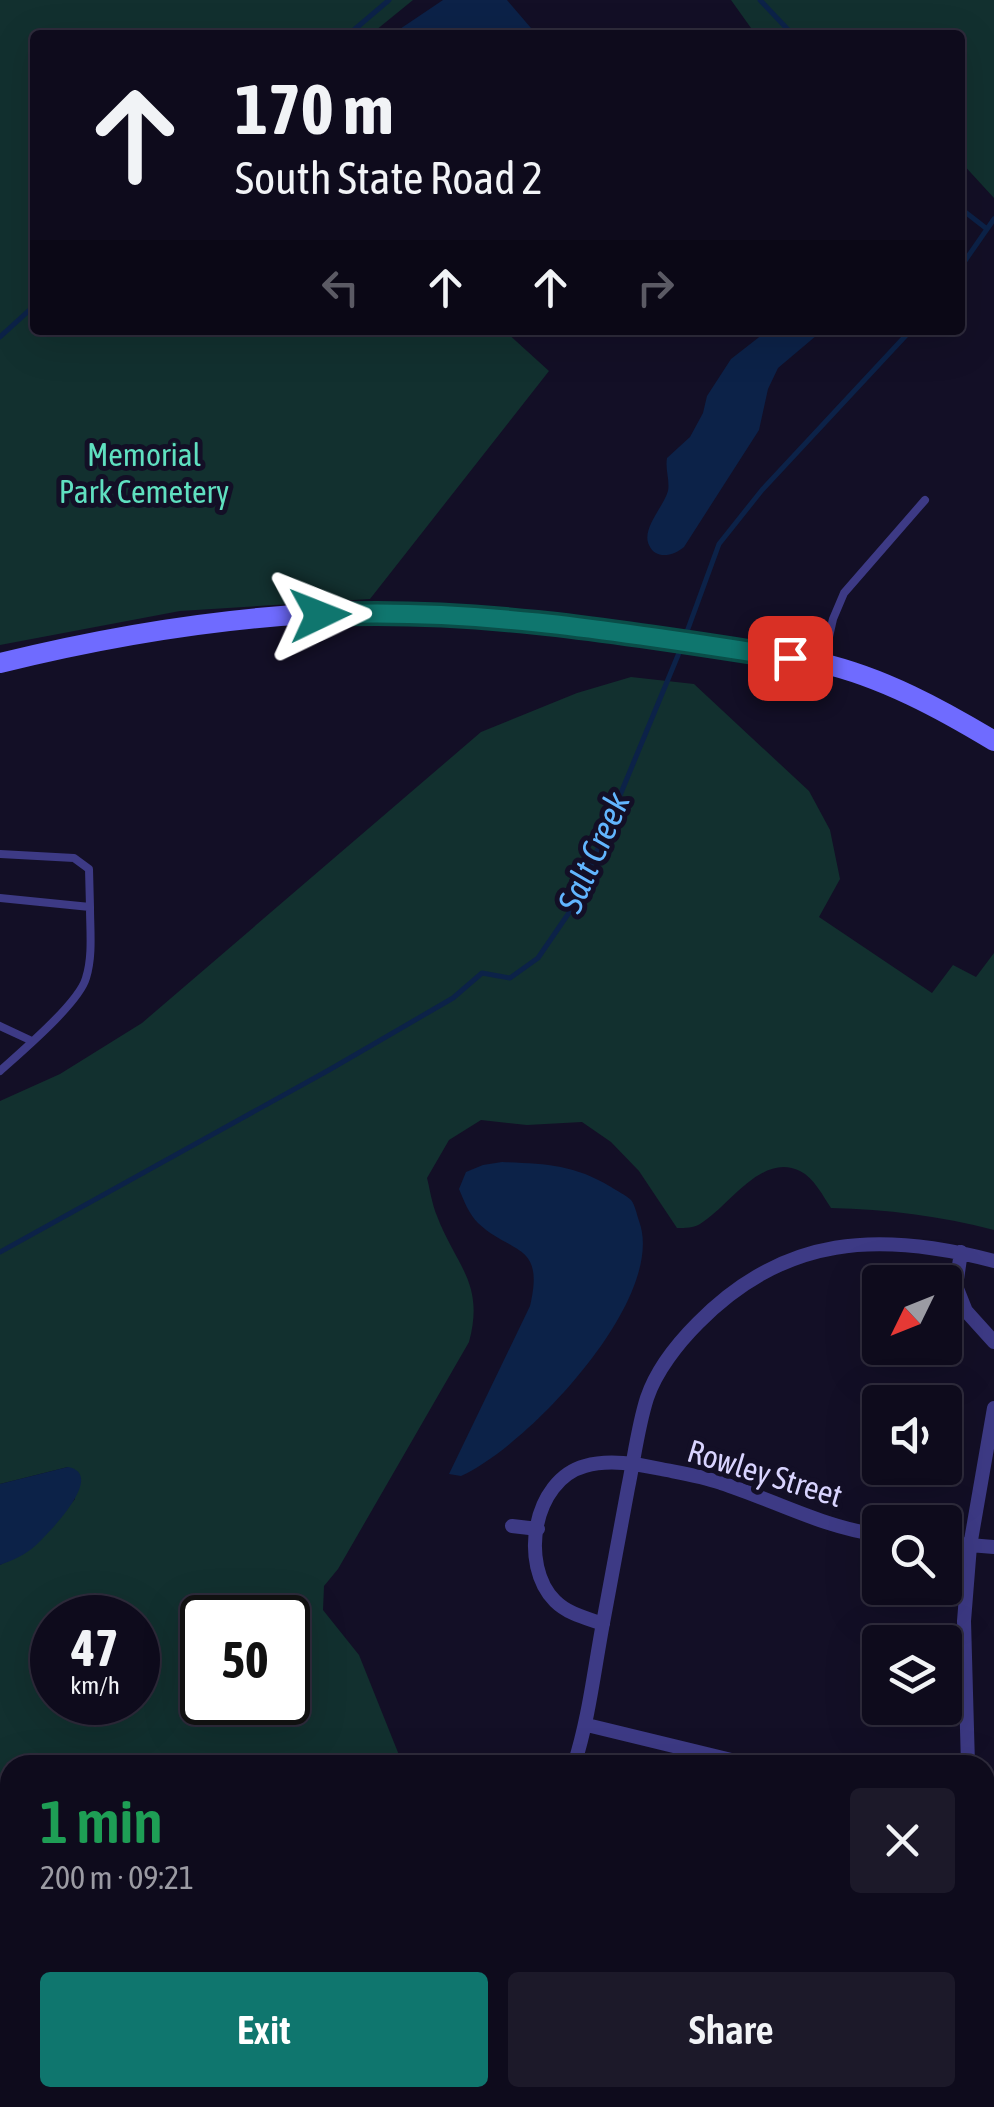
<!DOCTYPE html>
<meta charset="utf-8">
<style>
body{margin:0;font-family:"Asap Condensed",sans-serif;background:#1c1929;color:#f1f3f6;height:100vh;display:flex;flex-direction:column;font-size:38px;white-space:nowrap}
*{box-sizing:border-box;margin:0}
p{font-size:32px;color:#9b9ba3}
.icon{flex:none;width:55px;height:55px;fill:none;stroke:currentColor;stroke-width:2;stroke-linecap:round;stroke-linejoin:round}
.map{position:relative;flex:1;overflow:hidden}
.panel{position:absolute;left:0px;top:1755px;width:995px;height:352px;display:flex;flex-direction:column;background:#0e0b1c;border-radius:30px 30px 0 0;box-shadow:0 10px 40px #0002,0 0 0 2px #2e2b3b}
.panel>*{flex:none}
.guide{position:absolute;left:30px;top:30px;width:935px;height:305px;border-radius:10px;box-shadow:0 10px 40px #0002,0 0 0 2px #2e2b3b;background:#0e0b1c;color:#f1f3f6;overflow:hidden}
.needle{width:65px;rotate:227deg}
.controls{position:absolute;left:862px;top:1265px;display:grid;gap:20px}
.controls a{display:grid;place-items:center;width:100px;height:100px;border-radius:10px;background:#0e0b1c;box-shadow:0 10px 40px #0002,0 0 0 2px #2e2b3b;font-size:50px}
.speed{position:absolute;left:30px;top:1595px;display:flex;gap:20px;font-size:50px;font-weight:700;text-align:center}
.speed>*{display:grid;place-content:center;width:130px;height:130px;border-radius:50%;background:#0e0b1c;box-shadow:0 10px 40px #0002,0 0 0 2px #2e2b3b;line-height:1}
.speed small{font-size:25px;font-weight:400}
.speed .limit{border:5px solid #111;border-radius:15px;background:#fff;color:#111}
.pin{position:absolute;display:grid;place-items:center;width:85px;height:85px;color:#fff;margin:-42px;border-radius:20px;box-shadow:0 5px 15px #0006}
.me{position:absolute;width:110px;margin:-55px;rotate:88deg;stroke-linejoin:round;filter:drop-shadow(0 0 8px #0008)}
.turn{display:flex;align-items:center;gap:35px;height:210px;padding:0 40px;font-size:45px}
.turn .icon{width:130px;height:130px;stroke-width:2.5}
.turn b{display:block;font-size:70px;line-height:85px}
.lanes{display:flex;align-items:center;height:95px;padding:0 40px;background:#0003;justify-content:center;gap:50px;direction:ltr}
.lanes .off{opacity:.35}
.round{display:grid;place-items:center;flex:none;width:105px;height:105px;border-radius:10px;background:#1c1929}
.headline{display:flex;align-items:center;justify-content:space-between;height:170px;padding:0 40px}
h1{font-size:60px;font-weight:600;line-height:75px;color:#1e9e55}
.cta{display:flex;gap:20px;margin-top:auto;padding:20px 40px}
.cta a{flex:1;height:115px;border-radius:10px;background:#0f766e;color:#fff;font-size:40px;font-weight:600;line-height:115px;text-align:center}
.cta a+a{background:#1c1929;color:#f1f3f6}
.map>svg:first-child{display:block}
.green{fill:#12302f;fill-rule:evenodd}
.water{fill:#0c2248}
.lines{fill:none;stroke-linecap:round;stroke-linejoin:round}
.stream{stroke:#0c2248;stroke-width:5}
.lane{stroke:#3d3a85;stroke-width:8}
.street{stroke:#3d3a85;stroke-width:14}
.secondary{stroke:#6f6bff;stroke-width:20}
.route-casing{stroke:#0a4d48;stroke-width:25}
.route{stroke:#0f766e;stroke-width:18}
.labels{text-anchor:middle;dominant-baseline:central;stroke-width:10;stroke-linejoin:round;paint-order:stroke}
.park-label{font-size:32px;fill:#5fe0c0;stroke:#130f26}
.street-label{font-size:32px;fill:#d9d4ff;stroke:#130f26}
.water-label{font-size:35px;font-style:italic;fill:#62b6ff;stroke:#130f26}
</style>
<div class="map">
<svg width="994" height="2107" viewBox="0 0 994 2107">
<rect width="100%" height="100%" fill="#130f26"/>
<path class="green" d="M 0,0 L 413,0 L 370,35 L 35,35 L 35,330 L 504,330 L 549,371 L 370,599 L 180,611 L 0,645 Z
M 731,0 L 994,0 L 994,198 L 960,161 L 960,35 L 756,35 Z
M 631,677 L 694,684 L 809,791 L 830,830 L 840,879 L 819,917 L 932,993 L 953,965 L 976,977 L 994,953 L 994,1230 C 940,1216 887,1209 831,1208 C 823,1196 814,1178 800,1171 C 761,1152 729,1207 700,1224 C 694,1228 685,1228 677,1228 L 639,1171 L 611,1142 L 582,1122 L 527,1125 L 481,1120 L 449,1140 L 427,1178 C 430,1190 432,1204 437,1216 C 456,1266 485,1283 469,1342 L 338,1569 L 324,1586 L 323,1610 L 359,1655 L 403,1765 L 10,1765 L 10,2098 L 328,2098 L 326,2107 L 0,2107 L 0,1565 L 33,1547 L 75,1499 L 68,1467 L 0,1484 L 0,1101 L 60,1074 L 142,1023 L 481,732 L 577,693 ZM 52,1618 L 138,1618 L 138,1702 L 52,1702 ZM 202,1618 L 288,1618 L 288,1702 L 202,1702 Z"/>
<path class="water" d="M 443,0 L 507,0 L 537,35 L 391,35 Z
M 768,330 L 823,330 L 778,368 L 768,389 L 759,430 L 684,547 C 675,555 656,561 649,545 C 641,529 664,506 668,491 C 670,480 665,470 667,458 L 690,437 L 703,413 L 707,396 L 731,359 Z
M 502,1162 C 545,1164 573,1164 611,1187 C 617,1191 626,1195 631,1200 C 635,1205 637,1215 639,1221 C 668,1298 527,1447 461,1476 L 449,1474 L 530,1306 C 545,1242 512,1255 478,1223 C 469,1214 464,1201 459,1189 L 466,1172 L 483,1165 Z
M 68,1467 C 107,1474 48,1534 35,1546 C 25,1555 13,1560 0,1565 L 0,1484 Z"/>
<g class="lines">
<path class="stream" d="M 760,0 L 793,35
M 348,35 L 389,0
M 960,208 L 987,229
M 960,268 L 994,219
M 0,337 L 35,305
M 685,637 L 719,544 L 762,490 L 911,330
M 0,1252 L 329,1070 L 453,998 L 482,973 L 510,978 L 538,958 L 575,904 L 681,648"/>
<path class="lane" d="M 823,663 L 833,619 L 844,593 L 925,500
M 0,854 L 74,858 L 89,869 L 90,907
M 0,898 L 90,907 C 90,930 93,956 86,978 C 79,1003 21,1052 0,1071
M 0,1026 L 32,1041"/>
<path class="street" d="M 961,1252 L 956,1286 L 966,1311 L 994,1342
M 512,1526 L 538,1529
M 945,1543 L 994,1547
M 603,1624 C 586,1618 568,1614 555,1601 C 519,1565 533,1480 585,1466 C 609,1459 637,1464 661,1469 C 681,1473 701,1476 721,1483 C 774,1500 824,1528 880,1535
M 587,1725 L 752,1765
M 574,1765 C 589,1718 594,1671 603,1623 C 611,1578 620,1533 628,1488 C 634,1459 638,1426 647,1398 C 656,1371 678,1343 698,1323 C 784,1235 880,1231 994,1261
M 968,1765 L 964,1621 L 970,1546 L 994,1408
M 985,1961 L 994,1962
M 689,2098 L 691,2107
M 462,2107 L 465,2098
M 743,2107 L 747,2098
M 985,2107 L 988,2067 L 985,2004"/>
<path class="secondary" d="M 0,663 C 126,632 261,611 391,612 C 480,613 568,625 656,638 C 710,646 767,651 821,663 C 882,677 941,709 994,741"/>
</g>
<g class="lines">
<g class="route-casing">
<path id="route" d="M 320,615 C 478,607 634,634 790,658"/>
</g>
<use href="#route" class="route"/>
</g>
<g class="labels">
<g class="park-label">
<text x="144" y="454">Memorial<tspan x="144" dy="37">Park Cemetery</tspan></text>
</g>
<g class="street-label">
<text transform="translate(765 1473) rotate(17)">Rowley Street</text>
</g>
<g class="water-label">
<text transform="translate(593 852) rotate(-66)">Salt Creek</text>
</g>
</g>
</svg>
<div class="controls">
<a><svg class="needle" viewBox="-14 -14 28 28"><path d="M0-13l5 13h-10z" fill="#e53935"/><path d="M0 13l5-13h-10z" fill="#9b9ba3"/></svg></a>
<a><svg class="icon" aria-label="sound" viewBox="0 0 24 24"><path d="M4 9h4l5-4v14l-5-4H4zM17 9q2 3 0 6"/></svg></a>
<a><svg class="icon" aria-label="search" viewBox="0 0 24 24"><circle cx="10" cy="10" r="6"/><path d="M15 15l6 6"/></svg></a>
<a><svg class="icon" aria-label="layers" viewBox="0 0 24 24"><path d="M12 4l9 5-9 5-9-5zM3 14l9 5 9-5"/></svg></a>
</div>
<div class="speed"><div>47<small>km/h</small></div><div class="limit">50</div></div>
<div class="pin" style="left:790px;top:658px;background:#d93025"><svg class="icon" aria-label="arrive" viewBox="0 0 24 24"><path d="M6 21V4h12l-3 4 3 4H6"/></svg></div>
<svg class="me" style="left:320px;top:615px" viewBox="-20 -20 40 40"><path d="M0-17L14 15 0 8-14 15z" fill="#0f766e" stroke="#fff" stroke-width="4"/></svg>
<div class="guide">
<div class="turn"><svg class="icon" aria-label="ahead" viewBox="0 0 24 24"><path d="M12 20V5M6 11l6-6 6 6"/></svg><div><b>170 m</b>South State Road 2</div></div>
<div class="lanes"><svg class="icon off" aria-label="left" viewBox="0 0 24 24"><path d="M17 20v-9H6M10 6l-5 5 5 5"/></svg><svg class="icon" aria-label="ahead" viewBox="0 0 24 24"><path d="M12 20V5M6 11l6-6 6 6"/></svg><svg class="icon" aria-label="ahead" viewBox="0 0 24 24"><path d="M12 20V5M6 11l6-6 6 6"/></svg><svg class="icon off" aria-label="right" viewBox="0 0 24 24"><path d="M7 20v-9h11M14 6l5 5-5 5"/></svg></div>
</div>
<section class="panel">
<div class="headline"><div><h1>1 min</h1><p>200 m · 09:21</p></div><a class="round"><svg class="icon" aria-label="close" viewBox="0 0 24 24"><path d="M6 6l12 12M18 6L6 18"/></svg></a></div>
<div class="cta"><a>Exit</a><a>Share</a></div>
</section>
</div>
